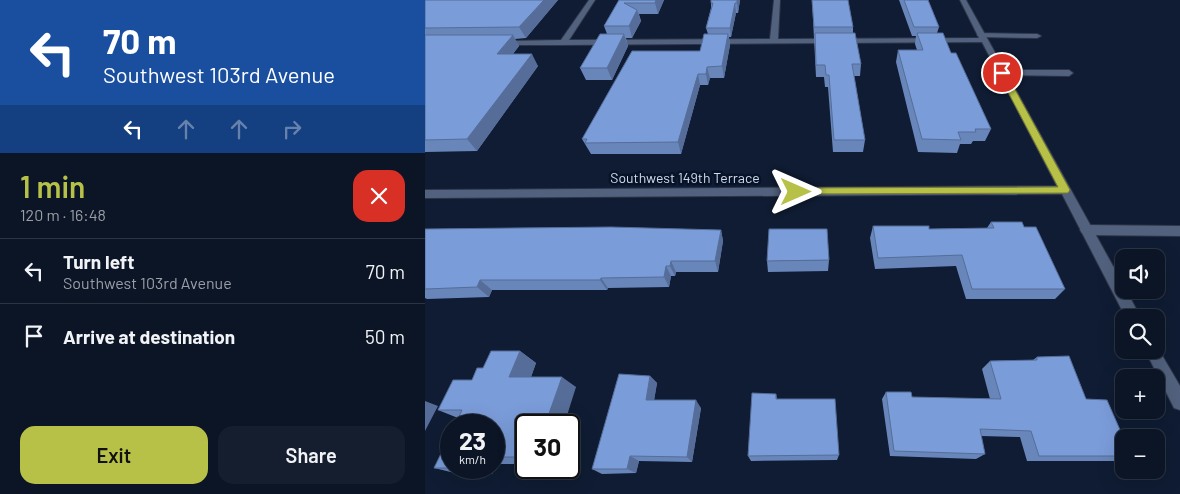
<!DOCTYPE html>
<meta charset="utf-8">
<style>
body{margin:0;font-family:Barlow,sans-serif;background:#141e2e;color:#f1f3f6;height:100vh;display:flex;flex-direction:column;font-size:19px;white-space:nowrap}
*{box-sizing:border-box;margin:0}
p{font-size:16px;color:#9a9fa7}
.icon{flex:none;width:28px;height:28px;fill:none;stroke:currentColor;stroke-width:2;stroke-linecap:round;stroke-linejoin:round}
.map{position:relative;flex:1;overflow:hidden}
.sheet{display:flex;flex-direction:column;background:#0b1526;width:425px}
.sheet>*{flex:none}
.banner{background:#1a4fa0;color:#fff;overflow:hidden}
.fabs{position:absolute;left:690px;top:249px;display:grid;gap:10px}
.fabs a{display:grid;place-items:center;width:50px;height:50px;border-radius:10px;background:#0b1526;box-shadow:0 5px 20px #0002,0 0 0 1px #2b3443;font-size:25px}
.speed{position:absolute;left:15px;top:414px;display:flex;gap:10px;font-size:25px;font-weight:700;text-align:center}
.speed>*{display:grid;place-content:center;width:65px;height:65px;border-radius:50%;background:#0b1526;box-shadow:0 5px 20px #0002,0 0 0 1px #2b3443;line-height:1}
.speed small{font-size:12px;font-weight:400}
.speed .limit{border:2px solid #111;border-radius:8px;background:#fff;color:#111}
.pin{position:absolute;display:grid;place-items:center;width:42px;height:42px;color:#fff;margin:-21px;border:2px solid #fff;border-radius:50%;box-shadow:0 1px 5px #0007}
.me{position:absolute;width:55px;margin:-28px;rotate:90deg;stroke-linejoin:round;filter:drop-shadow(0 0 4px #0008)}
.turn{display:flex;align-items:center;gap:18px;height:105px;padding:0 20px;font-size:22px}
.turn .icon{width:65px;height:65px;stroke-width:2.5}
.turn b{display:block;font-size:35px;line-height:42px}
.lanes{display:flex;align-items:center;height:48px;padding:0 20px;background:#0003;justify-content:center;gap:25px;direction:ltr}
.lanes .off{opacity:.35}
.round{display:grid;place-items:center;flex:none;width:52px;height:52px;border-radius:15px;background:#141e2e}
.overview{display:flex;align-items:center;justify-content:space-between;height:85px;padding:0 20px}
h1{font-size:30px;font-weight:600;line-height:38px;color:#b7c148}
.cta{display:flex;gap:10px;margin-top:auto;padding:10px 20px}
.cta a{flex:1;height:58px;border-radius:15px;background:#b7c148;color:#111;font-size:20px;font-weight:600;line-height:58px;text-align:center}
.cta a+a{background:#141e2e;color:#f1f3f6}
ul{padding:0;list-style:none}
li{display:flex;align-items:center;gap:15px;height:65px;padding:0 20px;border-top:1px solid #2b3443}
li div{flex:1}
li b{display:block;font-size:19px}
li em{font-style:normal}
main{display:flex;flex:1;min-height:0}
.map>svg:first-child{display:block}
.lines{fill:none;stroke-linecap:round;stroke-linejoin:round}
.service-casing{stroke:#2f3548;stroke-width:2}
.minor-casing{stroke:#2f3548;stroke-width:2}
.service{fill:#52627e;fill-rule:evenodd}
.minor{fill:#52627e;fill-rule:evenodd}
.wall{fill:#6986bb}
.shaded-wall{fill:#556d98}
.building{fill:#7a9cd9;stroke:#556d98}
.route{fill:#b7c148;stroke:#777d2f}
.labels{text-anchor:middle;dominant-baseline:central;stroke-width:5;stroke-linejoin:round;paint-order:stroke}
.street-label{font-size:14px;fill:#d2dbeb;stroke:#071329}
</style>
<main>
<section class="sheet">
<div class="banner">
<div class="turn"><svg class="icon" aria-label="left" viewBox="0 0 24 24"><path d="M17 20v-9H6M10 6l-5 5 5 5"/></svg><div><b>70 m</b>Southwest 103rd Avenue</div></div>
<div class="lanes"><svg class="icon" aria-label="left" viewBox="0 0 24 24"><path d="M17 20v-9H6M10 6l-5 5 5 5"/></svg><svg class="icon off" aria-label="ahead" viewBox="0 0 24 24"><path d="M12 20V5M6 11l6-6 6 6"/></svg><svg class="icon off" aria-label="ahead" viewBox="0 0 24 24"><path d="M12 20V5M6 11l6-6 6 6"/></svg><svg class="icon off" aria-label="right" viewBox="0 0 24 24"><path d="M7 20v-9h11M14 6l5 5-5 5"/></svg></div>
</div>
<div class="overview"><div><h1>1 min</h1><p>120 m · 16:48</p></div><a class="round" style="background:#d93025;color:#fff"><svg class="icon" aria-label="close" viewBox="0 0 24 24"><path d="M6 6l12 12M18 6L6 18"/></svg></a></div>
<ul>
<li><svg class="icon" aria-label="left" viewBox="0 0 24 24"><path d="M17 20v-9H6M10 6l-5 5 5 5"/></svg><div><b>Turn left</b><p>Southwest 103rd Avenue</p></div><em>70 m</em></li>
<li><svg class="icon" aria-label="arrive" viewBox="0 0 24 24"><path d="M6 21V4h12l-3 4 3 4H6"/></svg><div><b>Arrive at destination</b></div><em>50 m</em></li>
</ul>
<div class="cta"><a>Exit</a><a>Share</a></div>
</section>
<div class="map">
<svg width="755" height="494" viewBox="0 0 755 494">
<rect width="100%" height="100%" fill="#0f1c33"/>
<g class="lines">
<g class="service-casing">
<path id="service" d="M 553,33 L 612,34 L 616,36 L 612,38 L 556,37 L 552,35 Z
M 577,70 L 644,70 L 648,73 L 644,76 L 574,75 L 573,73 Z
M 661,225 L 755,226 L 755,236 L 661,235 L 657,233 L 655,230 L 657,227 Z"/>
</g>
<g class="minor-casing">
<path id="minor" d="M 164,0 L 170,0 L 144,40 L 345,39 L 349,0 L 355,0 L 353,39 L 554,38 L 535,0 L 541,0 L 699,286 L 699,290 L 701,290 L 716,318 L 701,318 L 637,194 L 0,198 L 0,190 L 632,186 L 557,42 L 138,45 L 77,45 L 73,43 L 77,41 L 136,40 Z
M 731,345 L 755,386 L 755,410 L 749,408 L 720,350 L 731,350 Z"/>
</g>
<use href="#service" class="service"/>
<use href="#minor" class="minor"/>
</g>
<path class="wall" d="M 0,0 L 133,0 L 101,38 L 90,39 L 94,46 L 88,54 L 113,66 L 52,151 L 0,152 Z
M 194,0 L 239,0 L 233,14 L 214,14 L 216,21 L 207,38 L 201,38 L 203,46 L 187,80 L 161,80 L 155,68 L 182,34 L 179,26 Z
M 315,0 L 313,13 L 311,13 L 306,37 L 304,37 L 305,45 L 299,78 L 285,78 L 283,85 L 275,85 L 256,154 L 166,154 L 157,139 L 275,51 L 283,34 L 281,28 L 286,8 L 286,3 Z
M 387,0 L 423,0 L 428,27 L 428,33 L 436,64 L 435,76 L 429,76 L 440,140 L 438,152 L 408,152 L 403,87 L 400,87 L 399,77 L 391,77 Z
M 474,0 L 503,0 L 514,27 L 512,33 L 526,53 L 566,129 L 560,141 L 548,141 L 546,144 L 535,144 L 532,153 L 493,152 L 471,62 L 473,50 L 492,50 L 490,44 L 491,36 L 487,36 Z
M 566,222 L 599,227 L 640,289 L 630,299 L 541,299 L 531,266 L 450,269 L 445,238 L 448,226 L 504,229 L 562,228 Z
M 0,229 L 296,230 L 298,241 L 293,272 L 251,272 L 250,276 L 246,276 L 244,287 L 183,288 L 182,290 L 67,290 L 64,297 L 2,299 L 0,298 Z
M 404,260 L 403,271 L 343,272 L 342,261 Z
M 95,351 L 111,363 L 106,377 L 151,387 L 101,425 L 101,464 L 71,464 L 67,474 L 34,474 L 9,468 L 69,468 L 69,425 L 33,418 L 13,410 L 47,380 L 58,368 Z
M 612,357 L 661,399 L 699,439 L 699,459 L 690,461 L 602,461 L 595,437 L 556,436 L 560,454 L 551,459 L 465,456 L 457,399 L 461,392 L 487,397 L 565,399 L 557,369 L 565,361 L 608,360 Z
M 225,376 L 232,383 L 229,400 L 276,408 L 267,462 L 214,461 L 211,473 L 177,474 L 167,469 Z
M 351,394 L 352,399 L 414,455 L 412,460 L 326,461 L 323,456 Z"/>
<path class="shaded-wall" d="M 119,0 L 133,0 L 101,38 L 94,27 Z
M 231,0 L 239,0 L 233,14 L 230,3 Z
M 312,0 L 315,0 L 313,13 L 312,3 Z
M 310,3 L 311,13 L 306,37 L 305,28 Z
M 212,10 L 216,21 L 207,38 L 204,26 Z
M 199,34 L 203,46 L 187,80 L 182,68 Z
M 303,34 L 305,45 L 299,78 L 297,66 Z
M 88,35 L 94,46 L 79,65 L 72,54 Z
M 107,54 L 113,66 L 52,151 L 42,139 Z
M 282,67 L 285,78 L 283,85 L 281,74 Z
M 273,74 L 275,85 L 256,154 L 253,142 Z
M 296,230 L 298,241 L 293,272 L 290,261 Z
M 246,261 L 251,272 L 250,276 L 245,266 Z
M 241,266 L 246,276 L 244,287 L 239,277 Z
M 176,278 L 183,288 L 182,290 L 175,280 Z
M 55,280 L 67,290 L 64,297 L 52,287 Z
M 95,351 L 111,363 L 102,388 L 84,377 Z
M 225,376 L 232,383 L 228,407 L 221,400 Z
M 137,377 L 151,387 L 139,425 L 120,425 Z
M 271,400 L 276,408 L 267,462 L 262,457 Z
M 0,401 L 13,406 L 0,431 Z
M 205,456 L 214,461 L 211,473 L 202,469 Z
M 69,463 L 71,464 L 67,474 L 45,468 L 69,468 Z"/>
<path class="building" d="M 0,0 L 119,0 L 94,27 L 0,28 Z
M 194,0 L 231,0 L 230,3 L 199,3 L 212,10 L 204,26 L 179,26 Z
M 286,0 L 312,0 L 312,3 L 310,3 L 305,28 L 281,28 L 288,3 L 286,3 Z
M 387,0 L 423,0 L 428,27 L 389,27 Z
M 479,0 L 503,0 L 514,27 L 489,27 Z
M 390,33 L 430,33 L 436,64 L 427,64 L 440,140 L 409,140 L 404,75 L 401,75 L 400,65 L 391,65 Z
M 492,33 L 518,33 L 526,53 L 531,53 L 566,129 L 550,129 L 551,132 L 533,132 L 536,140 L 497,139 L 473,50 L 498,50 Z
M 175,34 L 199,34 L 182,68 L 155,68 Z
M 279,34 L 303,34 L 297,66 L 282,67 L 281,74 L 273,74 L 253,142 L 160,143 L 162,139 L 157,139 L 207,51 L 275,51 Z
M 0,35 L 88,35 L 72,54 L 107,54 L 42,139 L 0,140 Z
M 566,222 L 597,222 L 599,227 L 611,227 L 640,289 L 547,289 L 537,255 L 453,258 L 448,226 L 504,226 L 504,229 L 569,228 Z
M 186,227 L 296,230 L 290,261 L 246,261 L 245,266 L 241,266 L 239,277 L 176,278 L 175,280 L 55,280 L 52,287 L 0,289 L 0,229 Z
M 344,229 L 402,229 L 404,260 L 342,261 Z
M 66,351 L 95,351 L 84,377 L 137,377 L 120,425 L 101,425 L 101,457 L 69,457 L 69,425 L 30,425 L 37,410 L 13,410 L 28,380 L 47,380 L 52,368 L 58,368 Z
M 644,356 L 661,399 L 682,400 L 699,439 L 699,456 L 614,456 L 606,431 L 555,429 L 560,454 L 469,451 L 461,392 L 486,392 L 487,397 L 576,399 L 565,361 L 612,360 L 612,357 Z
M 194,374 L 225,376 L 221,400 L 271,400 L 262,457 L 205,456 L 202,469 L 167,469 Z
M 327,393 L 351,394 L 351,399 L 410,399 L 414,455 L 323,456 Z
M 26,433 L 26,468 L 45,468 L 9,468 Z"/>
<path class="route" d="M 577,70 L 581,73 L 645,190 L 643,193 L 368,194 L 368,189 L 371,188 L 633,187 L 573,73 Z"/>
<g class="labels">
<g class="street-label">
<text x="260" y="177">Southwest 149th Terrace</text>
</g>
</g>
</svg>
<div class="fabs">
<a><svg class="icon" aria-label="sound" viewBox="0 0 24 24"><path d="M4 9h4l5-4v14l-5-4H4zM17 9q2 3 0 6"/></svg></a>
<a><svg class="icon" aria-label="search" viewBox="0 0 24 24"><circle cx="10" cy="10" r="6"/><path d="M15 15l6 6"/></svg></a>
<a>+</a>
<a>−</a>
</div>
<div class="speed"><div>23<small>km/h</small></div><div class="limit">30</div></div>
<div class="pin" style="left:577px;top:73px;background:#d93025"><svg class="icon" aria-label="arrive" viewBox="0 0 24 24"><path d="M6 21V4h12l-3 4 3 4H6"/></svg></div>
<svg class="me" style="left:371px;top:192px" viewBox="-20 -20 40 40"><path d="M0-17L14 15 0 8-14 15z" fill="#b7c148" stroke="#fff" stroke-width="4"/></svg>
</div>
</main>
